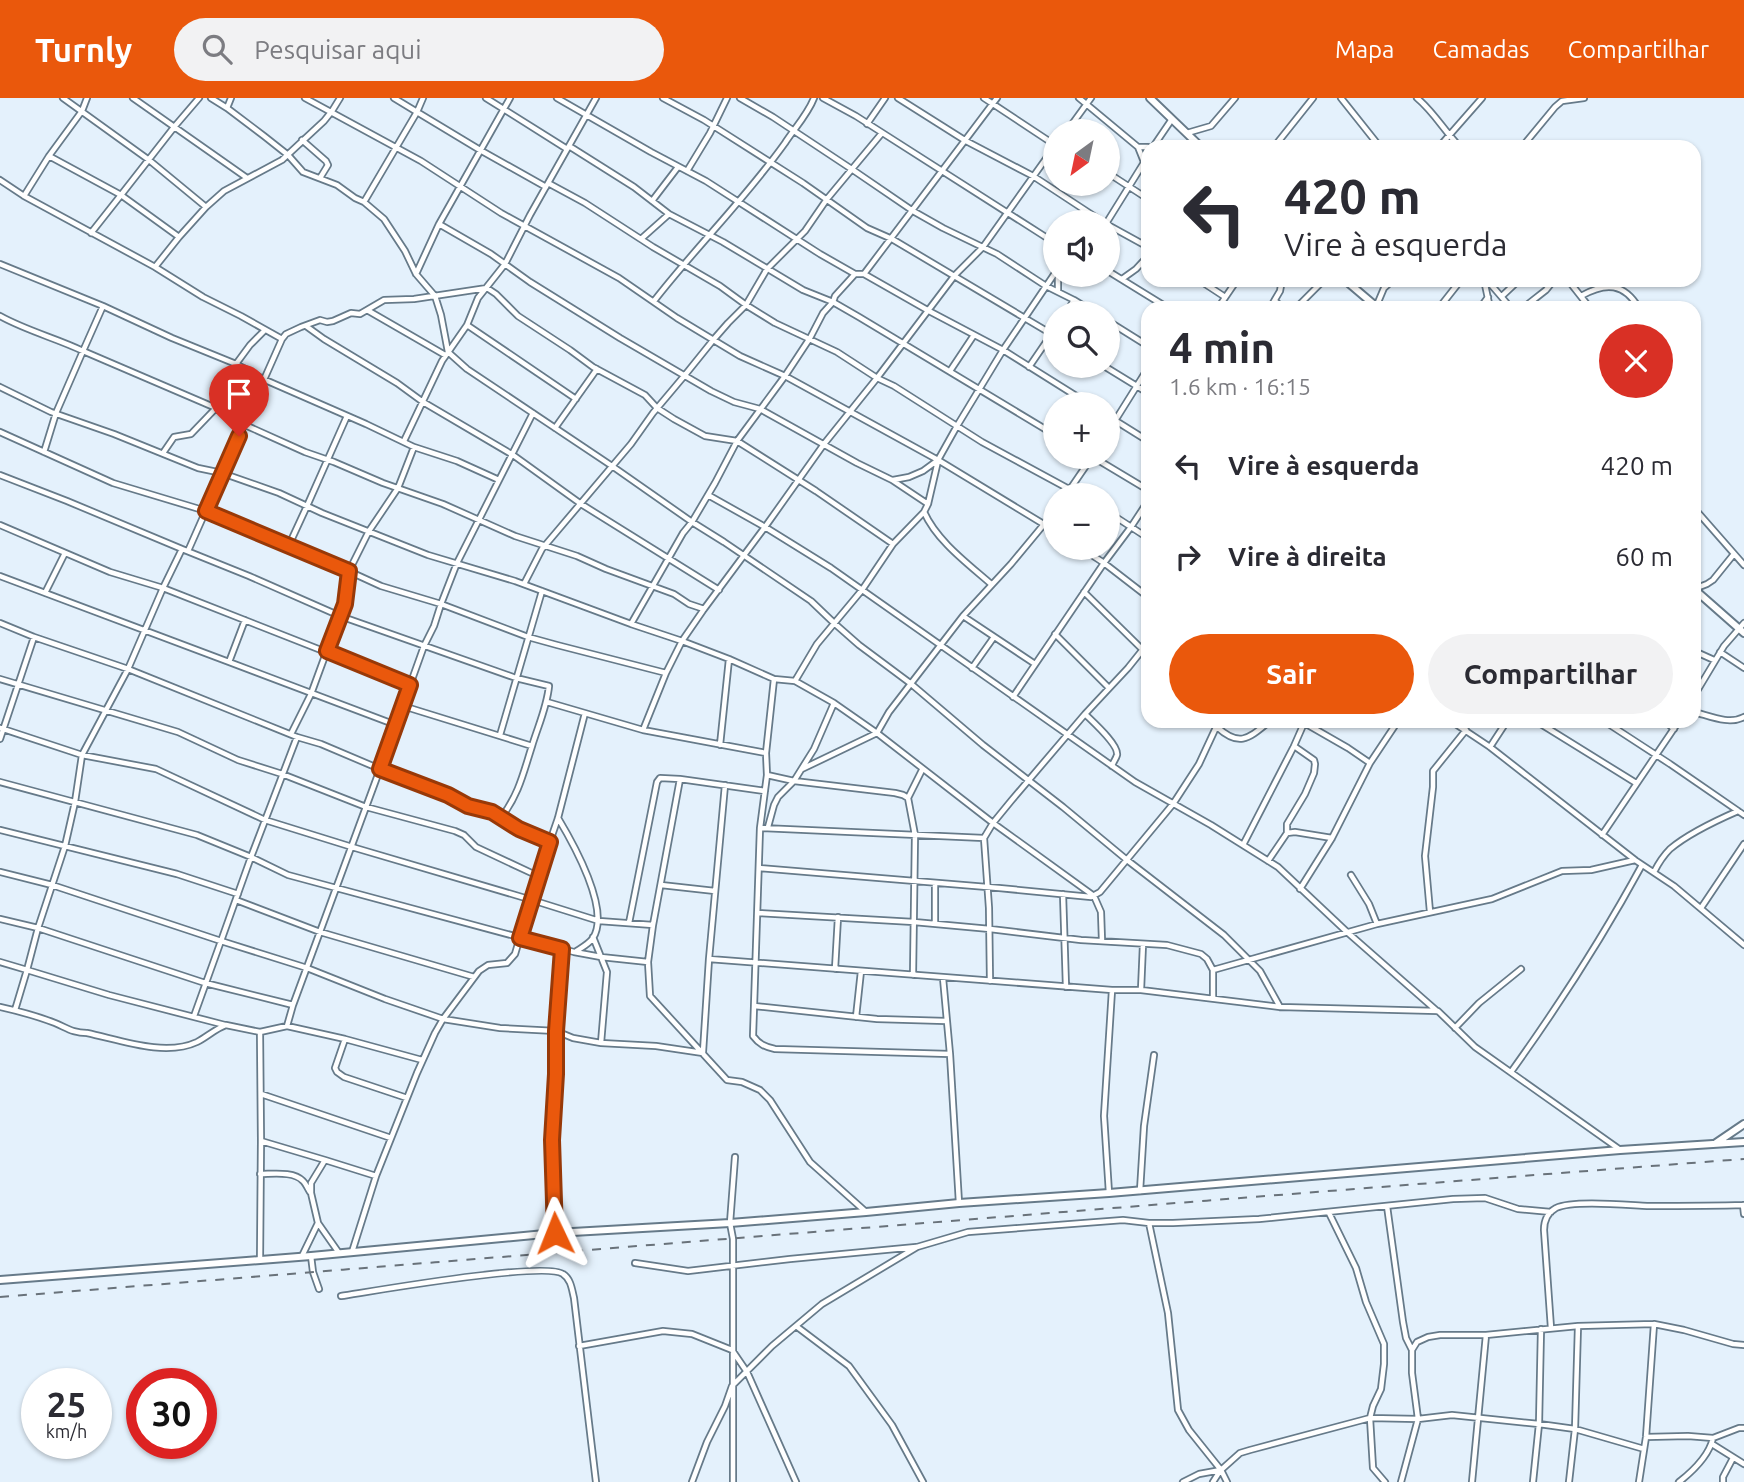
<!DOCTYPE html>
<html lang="pt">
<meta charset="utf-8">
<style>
body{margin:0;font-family:Ubuntu,sans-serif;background:#f2f2f3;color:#2b2b33;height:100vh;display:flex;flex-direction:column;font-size:26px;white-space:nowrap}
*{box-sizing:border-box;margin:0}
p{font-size:23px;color:#7c7c81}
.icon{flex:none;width:38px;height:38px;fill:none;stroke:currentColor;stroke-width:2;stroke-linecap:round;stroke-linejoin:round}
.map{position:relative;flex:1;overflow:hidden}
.side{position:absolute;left:1141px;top:203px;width:560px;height:427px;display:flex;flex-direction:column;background:#fff;border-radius:21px;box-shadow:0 2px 5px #0004}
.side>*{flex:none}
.hud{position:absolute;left:1141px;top:42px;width:560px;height:147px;border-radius:21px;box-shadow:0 2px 5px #0004;background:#fff;color:#2b2b33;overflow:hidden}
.needle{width:46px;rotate:213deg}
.fabs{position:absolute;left:1043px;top:21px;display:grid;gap:14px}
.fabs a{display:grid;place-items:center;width:77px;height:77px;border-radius:50%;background:#fff;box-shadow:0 2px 5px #0004;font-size:35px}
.speed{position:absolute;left:21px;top:1270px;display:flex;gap:14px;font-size:35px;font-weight:700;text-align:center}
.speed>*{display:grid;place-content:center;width:91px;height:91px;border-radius:50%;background:#fff;box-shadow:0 2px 5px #0004;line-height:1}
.speed small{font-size:18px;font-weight:400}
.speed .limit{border:10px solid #d22;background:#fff;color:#111}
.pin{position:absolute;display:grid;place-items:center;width:60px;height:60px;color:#fff;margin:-72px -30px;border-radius:50% 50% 50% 0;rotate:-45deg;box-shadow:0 0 7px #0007}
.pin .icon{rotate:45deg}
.me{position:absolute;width:77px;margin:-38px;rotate:358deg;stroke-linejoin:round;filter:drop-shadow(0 0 5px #0008)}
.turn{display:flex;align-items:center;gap:24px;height:147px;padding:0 28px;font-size:32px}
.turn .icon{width:91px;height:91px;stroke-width:2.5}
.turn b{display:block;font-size:49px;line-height:60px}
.round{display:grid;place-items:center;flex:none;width:74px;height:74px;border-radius:37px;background:#f2f2f3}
.summary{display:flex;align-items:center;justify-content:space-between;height:119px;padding:0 28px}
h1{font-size:42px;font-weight:600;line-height:52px}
.button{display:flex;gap:14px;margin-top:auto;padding:14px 28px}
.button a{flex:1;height:80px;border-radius:42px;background:#ea580c;color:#fff;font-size:28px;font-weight:600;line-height:80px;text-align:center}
.button a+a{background:#f2f2f3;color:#2b2b33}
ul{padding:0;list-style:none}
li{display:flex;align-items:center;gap:21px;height:91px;padding:0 28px}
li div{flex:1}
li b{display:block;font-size:26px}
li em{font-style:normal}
header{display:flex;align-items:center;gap:42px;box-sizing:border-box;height:98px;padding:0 35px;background:#ea580c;color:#fff}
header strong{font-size:33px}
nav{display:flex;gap:38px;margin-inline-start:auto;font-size:24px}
.search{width:490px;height:63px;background:#f2f2f3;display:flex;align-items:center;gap:18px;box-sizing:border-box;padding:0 24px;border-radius:38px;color:#7c7c81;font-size:26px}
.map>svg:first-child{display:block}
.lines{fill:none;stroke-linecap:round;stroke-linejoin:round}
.street-casing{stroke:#667a89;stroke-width:8}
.secondary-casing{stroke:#667a89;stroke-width:10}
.street{stroke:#fff;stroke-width:4.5}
.secondary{stroke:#fff;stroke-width:6}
.rail{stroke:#69727a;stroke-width:2;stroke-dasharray:9 9;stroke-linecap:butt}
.route-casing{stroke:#983908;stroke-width:18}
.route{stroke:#ea580c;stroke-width:12}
</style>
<header>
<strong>Turnly</strong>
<div class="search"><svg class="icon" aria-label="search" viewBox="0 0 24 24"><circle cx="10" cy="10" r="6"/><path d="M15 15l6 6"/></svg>Pesquisar aqui</div>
<nav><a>Mapa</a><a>Camadas</a><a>Compartilhar</a></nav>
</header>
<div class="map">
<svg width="1744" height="1384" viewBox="0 0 1744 1384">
<rect width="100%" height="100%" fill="#e4f1fc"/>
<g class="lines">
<g class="street-casing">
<path id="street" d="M 63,0 L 149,62 L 206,109
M 87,0 L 82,13 L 49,58 L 24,98 L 155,169 L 203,199 L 241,218 L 282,241
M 133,0 L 247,80
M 211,0 L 227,10 L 264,38 L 288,57 L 303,74 L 337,87 L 355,100 L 364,104 L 384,121 L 405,153 L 416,176 L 435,198 L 441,217 L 448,254 L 467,271 L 612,368 L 692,424 L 724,444 L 811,503 L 834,525 L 859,547 L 910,585 L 983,647 L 1063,709 L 1127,762 L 1224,837 L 1260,873 L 1280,909
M 305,0 L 421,63 L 501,115 L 619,180 L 677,220 L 740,258 L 785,278 L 938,362 L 1055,433
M 423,0 L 417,14 L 480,52 L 546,89
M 486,0 L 567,51
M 557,0 L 651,54 L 706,83 L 820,156 L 855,176 L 864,176 L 929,213 L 1003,252 L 1089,306
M 663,0 L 704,22 L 803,85 L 867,130 L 892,141 L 1055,238
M 740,0 L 773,19 L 853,72 L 913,113 L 943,130 L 997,156 L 1046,188 L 1074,202 L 1095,215
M 823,0 L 856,18 L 1055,145
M 898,0 L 966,43 L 1033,78 L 1103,124
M 984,0 L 1055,47
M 1079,0 L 1138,49 L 1144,64
M 1341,0 L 1380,49
M 1417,0 C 1434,14 1445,34 1460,49
M 227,10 L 231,0
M 867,26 L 885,0
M 1067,33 L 1091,0
M 1187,35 L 1211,28 L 1235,0
M 302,42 L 326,63 L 328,67 L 320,80
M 569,48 L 634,89 L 669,116 L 723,144 L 803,192 L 833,204 L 859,219 L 1055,337
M 1138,49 L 1148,49
M 1153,49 L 1172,21
M 1274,49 L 1313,0
M 1439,49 L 1482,0
M 1522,49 L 1555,9 L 1562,3 L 1584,0
M 49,58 L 121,97 L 175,28 L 199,0
M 687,73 L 710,35 L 727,0
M 1108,75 L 1148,101
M 0,82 L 24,98
M 548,85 L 585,105 L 653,149 L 720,188 L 746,207 L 775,225 L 837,254 L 877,280 L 894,288 L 982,344 L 1080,397
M 652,103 L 678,69
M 364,104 L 417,14 L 394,0
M 1107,124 L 1148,58
M 439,126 L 510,0
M 1108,127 L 1148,149
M 91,135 L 121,97 L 179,139
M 641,141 L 669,116
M 0,166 L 103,208
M 155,169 L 179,139 L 206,109 L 224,93 L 282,62 L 324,23 L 332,13 L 340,0
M 1108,173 L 1168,210
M 416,176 L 439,126 L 491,156 L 530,184 L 620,240 L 711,293 L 734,304 L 760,311 L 857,365 L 892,382 L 928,406
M 864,176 L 997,0
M 1058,177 L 1058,193
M 1122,181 L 1136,171 L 1148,158
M 1199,182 L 1225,199
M 1484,182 L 1490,210
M 1487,182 L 1511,210
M 1568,182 L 1590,210
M 1502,198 L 1519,182
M 1581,198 C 1606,184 1624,185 1639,210
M 654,203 C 696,149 745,101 785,45 C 794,31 808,16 814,0
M 1275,203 L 1283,210
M 1376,209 L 1384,190 L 1393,182
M 1218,210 L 1237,182
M 1270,210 L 1280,193 L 1282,182
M 1296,210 L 1324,182
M 1439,210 L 1461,182
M 1480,210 L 1488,199
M 1523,210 L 1546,192 L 1554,182
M 367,212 L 445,257
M 1066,215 L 1074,202
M 0,218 C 27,233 56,240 83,253 L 103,208 L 172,240 L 236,266 L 263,281 L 366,326 L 414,349 L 457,363 L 499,382
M 1108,223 L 1148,248
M 467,227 L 576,301
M 306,228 L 324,241 L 397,285 L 423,304 L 513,357 L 581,406 L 719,492
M 236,266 L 250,247 L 265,232
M 1104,268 L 1148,295
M 1029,269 L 1055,231
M 950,273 L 974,237
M 0,289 L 51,314 L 114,336 L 198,370 L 222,375 L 279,395 L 322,415 L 428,457 L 515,483 L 631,526 L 682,543 L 729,561 L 774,581 L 795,583 L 834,605 L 877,635 L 993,725 L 1094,798 L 1101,814 L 1102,843
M 533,315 L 457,465 L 441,506 L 434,528 L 424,548 L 380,671 L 448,697 L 468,708 L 492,714 L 519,731 L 550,744
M 1108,318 L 1148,343
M 555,330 L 597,271
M 0,334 L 113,385 L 206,413 L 333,466 L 381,488 L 441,506 L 528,539 L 557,547 L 666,575
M 1108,334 L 1148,270
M 404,343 L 442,263 L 467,227 L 478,200 L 505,166 L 530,117 L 596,0
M 44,354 L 56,315 L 83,253 L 216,310 L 245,327 L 305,354 L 334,364 L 383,385 L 443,406 L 515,438 L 577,458 L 606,471 L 674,496 L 689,506 L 704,511
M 163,355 L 174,339 L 191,336 L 216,310
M 1093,359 L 1148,392
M 938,363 L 928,406 L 924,414 C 937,443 967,465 991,486
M 0,377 L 67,403 L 182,451
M 893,382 L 909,379 L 923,373 L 938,362 L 957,328 L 1003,252 L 1055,175
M 708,397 L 765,429 L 831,470 L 1135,684 L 1211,727 L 1278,769 L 1347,834 L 1437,913
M 1066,397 L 1092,359
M 1694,410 L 1744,467
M 1108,414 L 1148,440
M 0,427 L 110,474 L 163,490 L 128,571 L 82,657 L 75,704 L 65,748 L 38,830 L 27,872 L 0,864
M 289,447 L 307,408 L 347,318
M 1081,450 L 1104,465 L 1148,499
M 188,453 L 282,241 L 286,236 L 301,229 L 320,222 L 327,224 L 333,223 L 351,215 L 360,216 L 384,202 L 414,201 L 487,190 L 496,196 L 518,218 L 570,252 L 593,269 L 645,297 L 657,310 L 674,321 L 705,338 L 737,343 L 816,393 L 893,446
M 0,478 L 229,564
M 524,486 L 542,451 L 631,346 L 653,315 L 685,277 L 714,241 L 728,225 L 746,207 L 767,171 L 805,133 L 827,101 L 882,35
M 1694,491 L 1707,486 L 1713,482 L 1734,456
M 1084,494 L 1148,557
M 45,495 L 65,455
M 963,518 L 1035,566
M 245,522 L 229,564 L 396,627
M 0,525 L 34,539 L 128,571 L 297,639 L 321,646 L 380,671 L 293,907 L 287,928
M 631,526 L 683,435 L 692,424 L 715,385 L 737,343 L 785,278 L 810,240 L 823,215 L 833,204 L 835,198 L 855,176
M 1055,536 L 1109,590
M 1694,553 L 1714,562
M 1720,554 L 1744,570
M 972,570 L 994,539
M 0,581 L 178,634 L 238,662 L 282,676 L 366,709 L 455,733 L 464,737 L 476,749 L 538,778
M 774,581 L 766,655 L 767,677 L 760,730 L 753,938 C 759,946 765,949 775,951 L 950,956
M 795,583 L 817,546 L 862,492 L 893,446 L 924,414
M 410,587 L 163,490 L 182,451 L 249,478 L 340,518 L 516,580 L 549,588 C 547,609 538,628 532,648 C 523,676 519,696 501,720
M 1694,598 L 1724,548 L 1744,525
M 1013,599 L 1104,465 L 1131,429 L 1148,403
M 547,604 L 643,632 L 766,655
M 403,608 L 532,648
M 1694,614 C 1710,618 1729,627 1744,619
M 1085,616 C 1093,624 1119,647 1117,657 C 1116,661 1113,664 1112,668
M 1301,623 L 1348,650 L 1370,665
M 1451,623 L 1490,649 L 1635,762 L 1674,788 L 1744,847
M 1536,623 L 1636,685
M 1604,623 L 1670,666 L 1744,717
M 1665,623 L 1674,631
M 1217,629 C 1240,650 1249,640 1270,623
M 0,630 L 82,657 L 156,671 L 265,722 L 352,749 L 532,802 L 599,823 L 653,827
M 643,632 L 666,575 L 682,543 L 704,511 L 765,429 L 824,346 L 877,280 L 955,177 L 983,149 L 1055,48
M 291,636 L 311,596 L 344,506 L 349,473 L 369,433 L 398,390 L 414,349
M 500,637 L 542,493
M 297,639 L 251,759 L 221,843 L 307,870 L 385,901 L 443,921 L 500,930 L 556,933 L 573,940 L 601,945 L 656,948 L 703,955
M 0,641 L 34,539
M 720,647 L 729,561
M 1490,649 L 1507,623
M 802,671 L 877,635 L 889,614 L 963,518 L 1011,466 L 1055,413
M 767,677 L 794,683 L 895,695 L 903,697 L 908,700
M 0,684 L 197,737 L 251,759 L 288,777 L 574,854 L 601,859 L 648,864
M 765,693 L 680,681 L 653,827 L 648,864 L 650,898 L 727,982 L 742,984 L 760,992 L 770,1002 L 810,1064 L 866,1114
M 558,720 C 573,745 611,812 593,840 C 589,846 581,850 575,854
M 768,729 L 774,707 L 778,699 L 794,683 L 814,651 L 834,605
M 760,730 L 984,740
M 0,732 L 177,776 L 238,796
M 1287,735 L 1295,734 L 1332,740
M 1602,737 L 1679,623
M 1243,747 L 1294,648 L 1305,623
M 1268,763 L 1287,735 L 1287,726 L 1305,696 L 1314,675 L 1315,666 L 1314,662 L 1294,648
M 759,770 L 999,790 L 1091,799 L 1100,794 L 1173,706 L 1199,666 L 1219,623
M 0,774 L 52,787 L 221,843 L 194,918
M 1654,774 C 1658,766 1663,758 1670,751 C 1689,735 1715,723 1738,713
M 1351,777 L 1369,806 L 1377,826
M 935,785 L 935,826
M 661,787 L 715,793
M 1300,791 L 1332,740 L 1370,665 L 1398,623
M 1063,796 L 1066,889
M 236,802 L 320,834 L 474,879
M 1701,810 L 1744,746
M 1430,814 L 1425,758 L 1433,689 L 1433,673 L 1466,632
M 758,815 L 914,824 L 990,831 L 1081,842 L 1167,847 L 1201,856 L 1207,861 L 1213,872 L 1213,900
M 0,821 L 38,830 L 205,885 L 293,907
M 629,825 L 657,684 L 660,680 L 680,681
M 593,839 L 607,874 L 601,945
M 709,861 L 1112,892 L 1141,892 L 1280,909 L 1438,913 L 1475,949 L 1619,1051
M 835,871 L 838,819
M 1213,872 L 1377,826 L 1492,801 L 1562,773 L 1591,772 L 1635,762
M 913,877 L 915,737 L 908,700 L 922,672
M 943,880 L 950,956 L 959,1105
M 990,883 L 989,810 L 984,740 L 993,725 L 1011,703 L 1085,616 L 1128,570 L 1148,545
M 1141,892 L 1143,846
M 754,908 L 877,921 L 946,923
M 0,909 C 18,913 37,918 55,925 C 67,930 73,935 87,935 C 120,942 165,959 197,944 C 207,939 215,931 226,927 L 260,934 L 287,928 L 345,941 L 422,962
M 15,912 L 27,872 L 109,897 L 225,927
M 856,919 L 861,873
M 1455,930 L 1479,905 L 1521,871
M 260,934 L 261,1043 L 325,1062
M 345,941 L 335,970 L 337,974 L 344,979 L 407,1000
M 703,954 L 709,861 L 725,687
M 1511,974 C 1559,907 1603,839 1642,767
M 261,996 L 391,1040
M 260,1076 C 273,1076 294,1073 303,1083 C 306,1086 308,1091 310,1094
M 1140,1093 L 1144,1028 L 1154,957
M 1109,1095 L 1104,1018 L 1112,892
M 1743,1107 L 1744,1116
M 1387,1108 L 1403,1224 L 1406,1240 L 1412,1252
M 1329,1115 L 1356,1170 L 1366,1204 L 1384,1246 L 1384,1266 L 1381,1291 L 1373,1308 L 1370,1320 L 1373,1370 L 1385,1384
M 318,1125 L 339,1155
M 1149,1125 L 1168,1215 L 1178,1312 L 1189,1332 L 1221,1372 L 1227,1384
M 555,1135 L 552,1042 L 556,976 L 556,933 L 562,851
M 352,1154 L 376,1078 L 417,975 L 435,935 L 443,921 L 479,873 L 488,867 L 507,865 L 515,856 L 538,778 L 558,720 L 585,615
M 302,1158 L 318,1125 L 311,1095 L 311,1085 L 325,1062 L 376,1078
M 311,1158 L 313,1174 L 319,1191
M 260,1162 L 261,1043
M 635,1165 L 688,1173 L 790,1161 L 916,1149
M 341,1198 C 374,1193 544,1163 563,1176 C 571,1181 572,1192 574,1200 L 596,1384
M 796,1228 L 849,1268 L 892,1327 L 923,1384
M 1551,1230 L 1544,1132 C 1544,1123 1547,1115 1556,1110 C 1573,1102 1626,1107 1647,1108 C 1679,1108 1712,1108 1744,1107
M 579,1248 L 663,1233 L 692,1236 L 732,1252 L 747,1274 L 796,1384
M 1646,1339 L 1688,1338 L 1713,1340 L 1739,1330 L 1744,1330
M 1712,1346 L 1744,1366
M 692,1384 L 707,1344 L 725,1308 L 732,1288 L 772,1248 L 822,1206 L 917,1149 L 968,1134 L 1123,1122 L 1149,1125 L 1173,1125 L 1259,1121 L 1453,1101 L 1485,1100 L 1518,1111 L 1551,1114
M 733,1384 L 733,1141 L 730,1125 L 735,1059
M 1183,1384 L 1199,1376 L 1221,1372 L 1240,1355 L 1250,1352 L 1370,1320 L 1418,1321 L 1452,1317 L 1539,1326 L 1575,1331 L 1644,1351
M 1213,1384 L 1220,1373
M 1401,1384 L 1418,1321 L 1412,1275 L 1412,1252 L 1417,1244 L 1428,1239 L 1440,1237 L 1486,1237 L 1578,1228 L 1654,1226 L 1684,1232 L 1733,1246 L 1744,1247
M 1472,1384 L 1486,1237
M 1533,1384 L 1539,1326 L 1541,1231
M 1569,1384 L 1575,1331 L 1578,1228
M 1639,1384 L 1646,1339 L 1654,1226
M 1679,1384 C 1693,1373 1709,1358 1713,1340
M 1723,1384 L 1723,1379 L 1733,1360"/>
</g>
<g class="secondary-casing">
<path id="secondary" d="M 1150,0 L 1201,49
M 1345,182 L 1378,210
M 1694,491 L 1744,535
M 1716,1045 L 1744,1026
M 0,1182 L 311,1158 L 555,1135 L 730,1125 L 866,1114 L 959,1105 L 1109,1095 L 1620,1052 L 1744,1044"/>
</g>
<use href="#street" class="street"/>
<use href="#secondary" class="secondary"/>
<path class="rail" d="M 0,1199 C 581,1153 1163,1105 1744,1061"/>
</g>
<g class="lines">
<g class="route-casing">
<path id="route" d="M 239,338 L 206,413 L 349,473 L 345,506 L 327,553 L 410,587 L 380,671 L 448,697 L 468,708 L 492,714 L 519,731 L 550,744 L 520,840 L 562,851 L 556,933 L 556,976 L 552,1042 L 555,1135"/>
</g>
<use href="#route" class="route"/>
</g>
</svg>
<div class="fabs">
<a><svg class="needle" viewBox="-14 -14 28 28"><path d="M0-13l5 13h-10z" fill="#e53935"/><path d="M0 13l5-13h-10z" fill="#7c7c81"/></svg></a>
<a><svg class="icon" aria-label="sound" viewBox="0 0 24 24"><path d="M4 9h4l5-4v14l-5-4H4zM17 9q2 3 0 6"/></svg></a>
<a><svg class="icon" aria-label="search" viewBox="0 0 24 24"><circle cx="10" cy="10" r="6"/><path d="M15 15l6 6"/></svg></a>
<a>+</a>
<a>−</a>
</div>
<div class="speed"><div>25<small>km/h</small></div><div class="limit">30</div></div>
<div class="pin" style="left:239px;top:338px;background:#d93025"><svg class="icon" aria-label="arrive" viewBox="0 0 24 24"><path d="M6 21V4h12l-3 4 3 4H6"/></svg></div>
<svg class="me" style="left:555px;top:1135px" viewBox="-20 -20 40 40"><path d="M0-17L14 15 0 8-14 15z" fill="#ea580c" stroke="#fff" stroke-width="4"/></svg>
<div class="hud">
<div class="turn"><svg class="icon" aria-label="left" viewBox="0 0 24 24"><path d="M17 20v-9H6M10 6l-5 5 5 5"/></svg><div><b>420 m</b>Vire à esquerda</div></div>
</div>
<section class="side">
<div class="summary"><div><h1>4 min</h1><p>1.6 km · 16:15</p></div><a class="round" style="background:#d93025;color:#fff"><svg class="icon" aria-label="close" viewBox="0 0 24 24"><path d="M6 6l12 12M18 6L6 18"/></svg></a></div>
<ul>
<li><svg class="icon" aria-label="left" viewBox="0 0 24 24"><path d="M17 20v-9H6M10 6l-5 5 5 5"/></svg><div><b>Vire à esquerda</b></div><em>420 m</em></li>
<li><svg class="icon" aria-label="right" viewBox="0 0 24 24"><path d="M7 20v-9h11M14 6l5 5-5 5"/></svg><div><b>Vire à direita</b></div><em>60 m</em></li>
</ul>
<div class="button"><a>Sair</a><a>Compartilhar</a></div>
</section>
</div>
